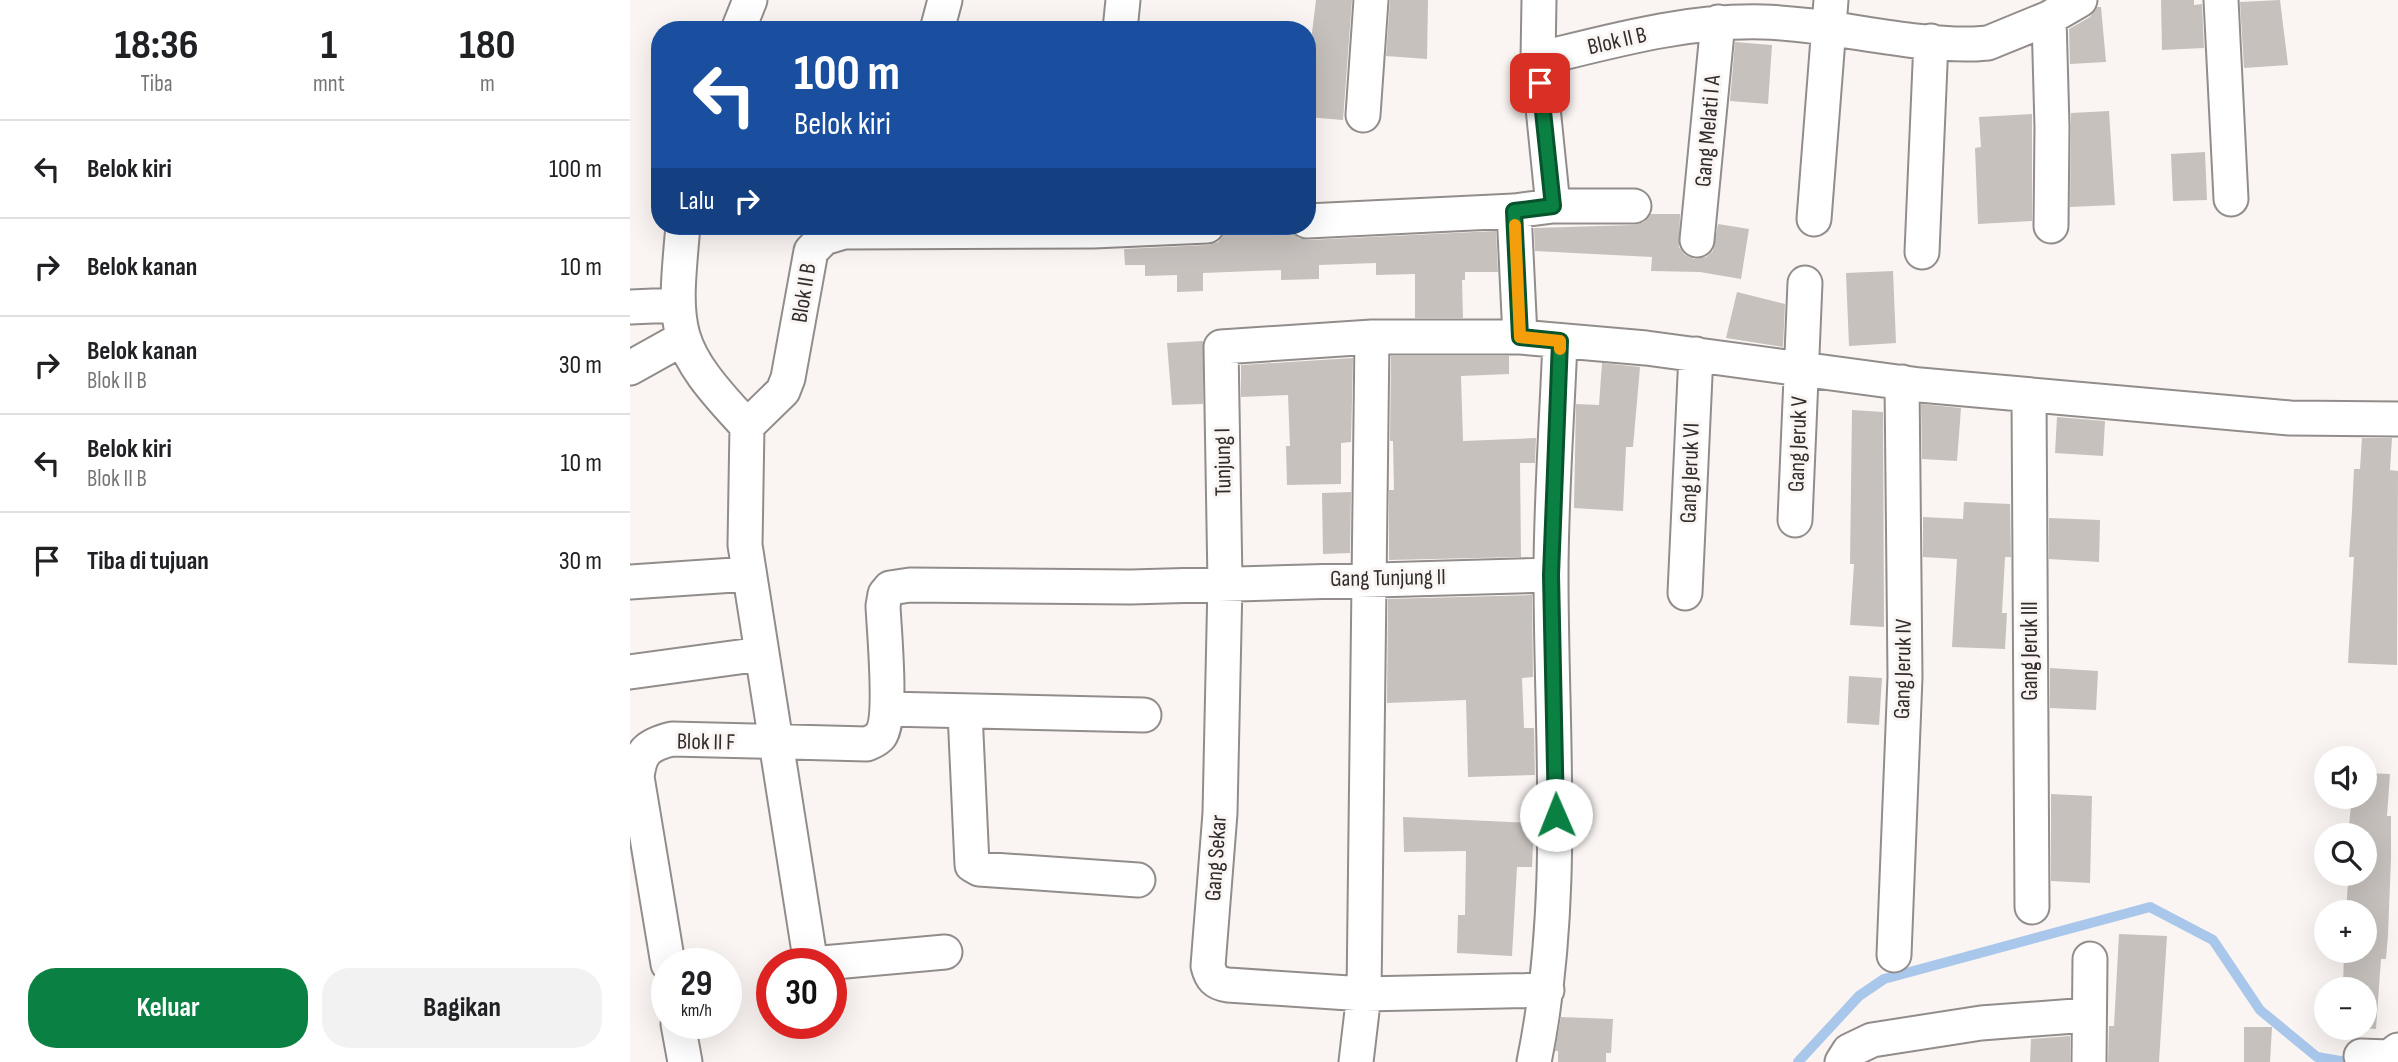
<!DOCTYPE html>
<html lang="id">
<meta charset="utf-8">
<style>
body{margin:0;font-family:"Sofia Sans Condensed",sans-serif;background:#f2f2f2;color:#202124;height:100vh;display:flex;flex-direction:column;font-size:26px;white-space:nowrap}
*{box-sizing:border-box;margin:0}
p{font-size:23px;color:#757577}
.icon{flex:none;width:38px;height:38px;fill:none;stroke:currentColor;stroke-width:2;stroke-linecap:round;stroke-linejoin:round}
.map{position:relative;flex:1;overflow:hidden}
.details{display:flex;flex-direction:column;background:#fff;width:630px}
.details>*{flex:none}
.guide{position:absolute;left:21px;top:21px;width:665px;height:214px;border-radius:28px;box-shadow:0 7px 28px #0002;background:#1a4fa0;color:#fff;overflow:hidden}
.buttons{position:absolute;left:1684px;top:746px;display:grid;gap:14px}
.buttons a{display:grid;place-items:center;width:63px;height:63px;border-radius:50%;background:#fff;box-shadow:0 7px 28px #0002;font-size:35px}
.speed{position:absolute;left:21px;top:948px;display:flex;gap:14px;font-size:35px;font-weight:700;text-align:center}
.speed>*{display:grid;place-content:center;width:91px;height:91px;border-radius:50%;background:#fff;box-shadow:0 7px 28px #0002;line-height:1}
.speed small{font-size:18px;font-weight:400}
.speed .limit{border:10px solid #d22;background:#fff;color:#111}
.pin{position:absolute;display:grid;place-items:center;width:60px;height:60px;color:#fff;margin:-30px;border-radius:14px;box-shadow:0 4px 10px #0006}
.me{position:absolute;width:77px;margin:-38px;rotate:359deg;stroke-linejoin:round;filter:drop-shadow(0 0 5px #0008)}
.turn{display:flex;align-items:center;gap:24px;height:147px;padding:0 28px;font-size:32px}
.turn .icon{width:91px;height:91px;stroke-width:2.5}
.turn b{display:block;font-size:49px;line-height:60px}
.then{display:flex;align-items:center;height:66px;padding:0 28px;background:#0003;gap:14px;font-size:26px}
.eta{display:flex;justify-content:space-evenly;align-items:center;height:119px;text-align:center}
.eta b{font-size:42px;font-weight:700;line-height:49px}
.cta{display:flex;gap:14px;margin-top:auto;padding:14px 28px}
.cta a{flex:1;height:80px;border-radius:28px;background:#0b8043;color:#fff;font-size:28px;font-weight:700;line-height:80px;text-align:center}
.cta a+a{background:#f2f2f2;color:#202124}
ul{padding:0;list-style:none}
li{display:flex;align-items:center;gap:21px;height:98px;padding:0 28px;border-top:2px solid #e0e0e0}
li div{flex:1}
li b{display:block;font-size:26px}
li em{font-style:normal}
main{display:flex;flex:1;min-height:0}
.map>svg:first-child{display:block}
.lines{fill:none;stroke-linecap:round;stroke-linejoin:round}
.stream{stroke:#a8c7eb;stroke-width:10}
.building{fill:#c6c1bd}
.minor-casing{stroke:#928d8b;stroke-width:37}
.minor{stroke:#fff;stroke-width:33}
.route-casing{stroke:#07532c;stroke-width:18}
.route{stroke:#0b8043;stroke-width:12}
.slow{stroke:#f59e0b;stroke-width:12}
.labels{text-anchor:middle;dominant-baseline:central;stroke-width:6;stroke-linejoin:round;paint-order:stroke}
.street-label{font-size:23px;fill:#302e2d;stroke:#faf5f2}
</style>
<main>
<section class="details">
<div class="eta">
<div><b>18:36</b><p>Tiba</p></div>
<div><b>1</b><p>mnt</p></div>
<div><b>180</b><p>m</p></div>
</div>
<ul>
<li><svg class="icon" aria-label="left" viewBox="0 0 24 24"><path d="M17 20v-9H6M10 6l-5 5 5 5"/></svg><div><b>Belok kiri</b></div><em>100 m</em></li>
<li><svg class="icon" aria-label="right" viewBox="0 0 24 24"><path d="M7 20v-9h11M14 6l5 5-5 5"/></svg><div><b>Belok kanan</b></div><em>10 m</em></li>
<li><svg class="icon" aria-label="right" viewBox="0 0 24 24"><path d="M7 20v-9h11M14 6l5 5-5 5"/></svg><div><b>Belok kanan</b><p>Blok II B</p></div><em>30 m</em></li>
<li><svg class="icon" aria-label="left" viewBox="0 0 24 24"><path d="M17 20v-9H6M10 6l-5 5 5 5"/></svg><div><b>Belok kiri</b><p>Blok II B</p></div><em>10 m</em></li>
<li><svg class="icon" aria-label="arrive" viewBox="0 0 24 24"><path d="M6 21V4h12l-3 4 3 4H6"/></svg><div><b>Tiba di tujuan</b></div><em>30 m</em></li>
</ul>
<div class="cta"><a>Keluar</a><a>Bagikan</a></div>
</section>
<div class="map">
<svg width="1768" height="1062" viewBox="0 0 1768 1062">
<rect width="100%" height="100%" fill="#faf5f2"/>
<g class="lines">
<path class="stream" d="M 1168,1062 L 1229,996 L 1254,979 L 1520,907 L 1583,940 L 1630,1010 L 1687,1057 L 1716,1062"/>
</g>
<path class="building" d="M 686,0 L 722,0 L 713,120 L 677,117 L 677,74 Z
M 760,0 L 798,0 L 797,59 L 756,56 Z
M 1531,0 L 1564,0 L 1564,5 L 1572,4 L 1574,48 L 1532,50 Z
M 1650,0 L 1658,65 L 1614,68 L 1610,2 Z
M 1467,7 L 1471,7 L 1476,62 L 1440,64 L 1439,29 L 1460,17 Z
M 1105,42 L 1142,45 L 1138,104 L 1100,101 Z
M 1479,111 L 1485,205 L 1440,207 L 1441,113 Z
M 1402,114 L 1402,221 L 1348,224 L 1345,148 L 1351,147 L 1349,117 Z
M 1575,152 L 1577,200 L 1543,201 L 1541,154 Z
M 1021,214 L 1050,214 L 1049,247 L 1055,255 L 1064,259 L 1076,257 L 1083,251 L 1088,224 L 1119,229 L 1111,279 L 1070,272 L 1021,271 L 1022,257 L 905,251 L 904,228 L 1004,225 L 1014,222 Z
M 649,226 L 659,226 L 668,238 L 678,240 L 866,231 L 868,272 L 835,272 L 835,280 L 832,280 L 833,318 L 785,318 L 785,274 L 746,275 L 746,263 L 689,265 L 689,279 L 651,280 L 651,270 L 573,273 L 573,291 L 547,292 L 547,275 L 515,276 L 515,265 L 495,265 L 494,249 L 578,245 L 588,242 L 595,233 L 649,231 Z
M 1263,271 L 1266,343 L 1219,346 L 1216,273 Z
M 1107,292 L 1155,304 L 1153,347 L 1096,338 Z
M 573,341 L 573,404 L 542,405 L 537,343 Z
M 761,356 L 879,356 L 879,374 L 831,376 L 833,441 L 906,438 L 905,463 L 890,463 L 891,557 L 759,560 L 759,490 L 764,490 L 763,441 L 760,441 Z
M 723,358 L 721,442 L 711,443 L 711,484 L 657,485 L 656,446 L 660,446 L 658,395 L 611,397 L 611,365 Z
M 972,363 L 1010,367 L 1003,447 L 996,447 L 993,511 L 944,508 L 946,404 L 969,405 Z
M 1291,404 L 1331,408 L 1327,461 L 1292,459 Z
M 1222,410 L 1253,412 L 1254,627 L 1220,625 L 1224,564 L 1220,564 Z
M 1427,417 L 1475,421 L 1473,456 L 1425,453 Z
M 1732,438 L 1762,438 L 1760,470 L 1768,471 L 1767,665 L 1718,663 L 1724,557 L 1719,557 L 1722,511 L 1724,469 L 1730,469 Z
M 721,492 L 720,553 L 693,554 L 692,493 Z
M 1334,502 L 1380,504 L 1381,557 L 1375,557 L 1372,613 L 1377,613 L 1375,649 L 1322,647 L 1327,559 L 1293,557 L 1293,517 L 1333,519 Z
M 1419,518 L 1470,520 L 1469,562 L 1419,559 Z
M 902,595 L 903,677 L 892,678 L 894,728 L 904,728 L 905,775 L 838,777 L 836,700 L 757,703 L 758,599 Z
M 1420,668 L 1468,671 L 1466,710 L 1420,708 Z
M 1219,676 L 1252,678 L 1249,725 L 1217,723 Z
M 1734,773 L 1760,774 L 1757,816 L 1761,816 L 1761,858 L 1758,935 L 1756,959 L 1751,959 L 1746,1029 L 1712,1027 L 1734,1027 L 1734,989 L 1713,989 L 1714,950 L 1734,950 L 1734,912 L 1716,912 L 1718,882 L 1715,882 L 1716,873 L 1734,873 L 1734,835 L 1718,835 L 1722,796 L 1734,796 Z
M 1421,794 L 1462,796 L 1460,883 L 1421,881 Z
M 773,817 L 904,823 L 902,867 L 887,867 L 882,956 L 827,953 L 828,915 L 835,915 L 836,851 L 774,852 Z
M 1489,934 L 1537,936 L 1529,1062 L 1478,1062 L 1479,1026 L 1484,1026 Z
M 931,1017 L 983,1019 L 981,1053 L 976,1053 L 976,1062 L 928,1062 L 928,1051 L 925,1051 Z
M 1614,1027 L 1642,1027 L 1640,1062 L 1614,1062 Z
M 1440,1036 L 1440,1062 L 1400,1062 L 1401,1039 Z"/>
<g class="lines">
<g class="minor-casing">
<path id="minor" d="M 1591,0 L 1601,199
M 1419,18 L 1422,127 L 1421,226
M 108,30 L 120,0
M 307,30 L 315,0
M 490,30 L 493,0
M 908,59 L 909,0
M 733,115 L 741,0
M 923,206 L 1004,206
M 884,211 L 890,337
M 1184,219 L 1201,0
M 677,221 L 884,211 L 923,206 L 908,59 C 982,41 1056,20 1133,22 C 1204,24 1275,46 1345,44 L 1358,43 L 1419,18 L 1450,0
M 53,226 C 43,333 42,346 117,426 L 115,545 L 179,952 L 185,960 L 193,963 L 315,952
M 1067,240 L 1088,22
M 1292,252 L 1301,41
M 0,307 L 46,305
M 742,337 L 591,347 L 595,583 L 590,813 L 578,966 C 581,978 585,983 598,985 L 734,994 L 917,990
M 0,368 L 52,339
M 1399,395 L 1402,907
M 117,426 L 153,391 L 158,378 L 181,251 L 194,238 L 214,232 L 463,231 L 577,226
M 1165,520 L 1175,283
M 0,582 L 119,574
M 1055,593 L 1066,354
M 0,672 L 131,654
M 257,709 L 514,715
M 335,712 L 342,865 L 349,869 L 508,880
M 1264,955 L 1275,677 L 1272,382
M 38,964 L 7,777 C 10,752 17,745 42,739 L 237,744 C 241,742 247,740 250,736 C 263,720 254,630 253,606 L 255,594 L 260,588 L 280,585 L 501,587 L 921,575
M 48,1024 L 55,1062
M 1731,1056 L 1759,1057 L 1768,1050
M 726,1062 L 734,994 L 742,337 L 890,337 L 1016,348 L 1290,385 L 1660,418 L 1768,419
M 904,1062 C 937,902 921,737 921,575 C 921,497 927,419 930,341
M 1212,1062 L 1219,1051 L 1242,1040 L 1351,1023 L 1458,1015
M 1459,1062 L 1460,959"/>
</g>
<use href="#minor" class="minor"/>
</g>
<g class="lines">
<g class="route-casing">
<path id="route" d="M 910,83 L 923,206 L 884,211 L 890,337 L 930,341 L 921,575 L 926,815"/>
</g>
<use href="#route" class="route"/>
<path class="slow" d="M 885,225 L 890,337 L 930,341 L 930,349"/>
</g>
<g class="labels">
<g class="street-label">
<text transform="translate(987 41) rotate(-13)">Blok II B</text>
<text transform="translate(1078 131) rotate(-85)">Gang Melati I A</text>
<text transform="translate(174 293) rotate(-81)">Blok II B</text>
<text transform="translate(1168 444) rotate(-88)">Gang Jeruk V</text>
<text transform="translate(593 462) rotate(-91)">Tunjung I</text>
<text transform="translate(1060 473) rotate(-88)">Gang Jeruk VI</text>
<text transform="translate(758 578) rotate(-1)">Gang Tunjung II</text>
<text transform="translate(1400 651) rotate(-90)">Gang Jeruk III</text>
<text transform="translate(1273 669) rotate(-89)">Gang Jeruk IV</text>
<text transform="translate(76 742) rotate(1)">Blok II F</text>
<text transform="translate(586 858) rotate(-86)">Gang Sekar</text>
</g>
</g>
</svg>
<div class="buttons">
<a><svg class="icon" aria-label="sound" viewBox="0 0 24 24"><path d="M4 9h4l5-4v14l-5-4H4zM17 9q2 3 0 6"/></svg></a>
<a><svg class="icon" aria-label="search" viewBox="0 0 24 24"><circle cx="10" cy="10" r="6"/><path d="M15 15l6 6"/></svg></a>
<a>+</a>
<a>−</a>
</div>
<div class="speed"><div>29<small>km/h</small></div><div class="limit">30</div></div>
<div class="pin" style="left:910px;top:83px;background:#d93025"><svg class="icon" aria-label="arrive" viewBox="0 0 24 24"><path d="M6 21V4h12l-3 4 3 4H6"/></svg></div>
<svg class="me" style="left:926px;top:815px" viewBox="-20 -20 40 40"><circle r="19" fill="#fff"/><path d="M0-13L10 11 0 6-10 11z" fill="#0b8043"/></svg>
<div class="guide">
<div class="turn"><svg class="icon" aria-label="left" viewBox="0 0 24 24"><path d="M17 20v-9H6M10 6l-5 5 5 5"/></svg><div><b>100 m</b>Belok kiri</div></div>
<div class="then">Lalu<svg class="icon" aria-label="right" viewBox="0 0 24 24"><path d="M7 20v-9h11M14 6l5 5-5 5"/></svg></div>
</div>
</div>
</main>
